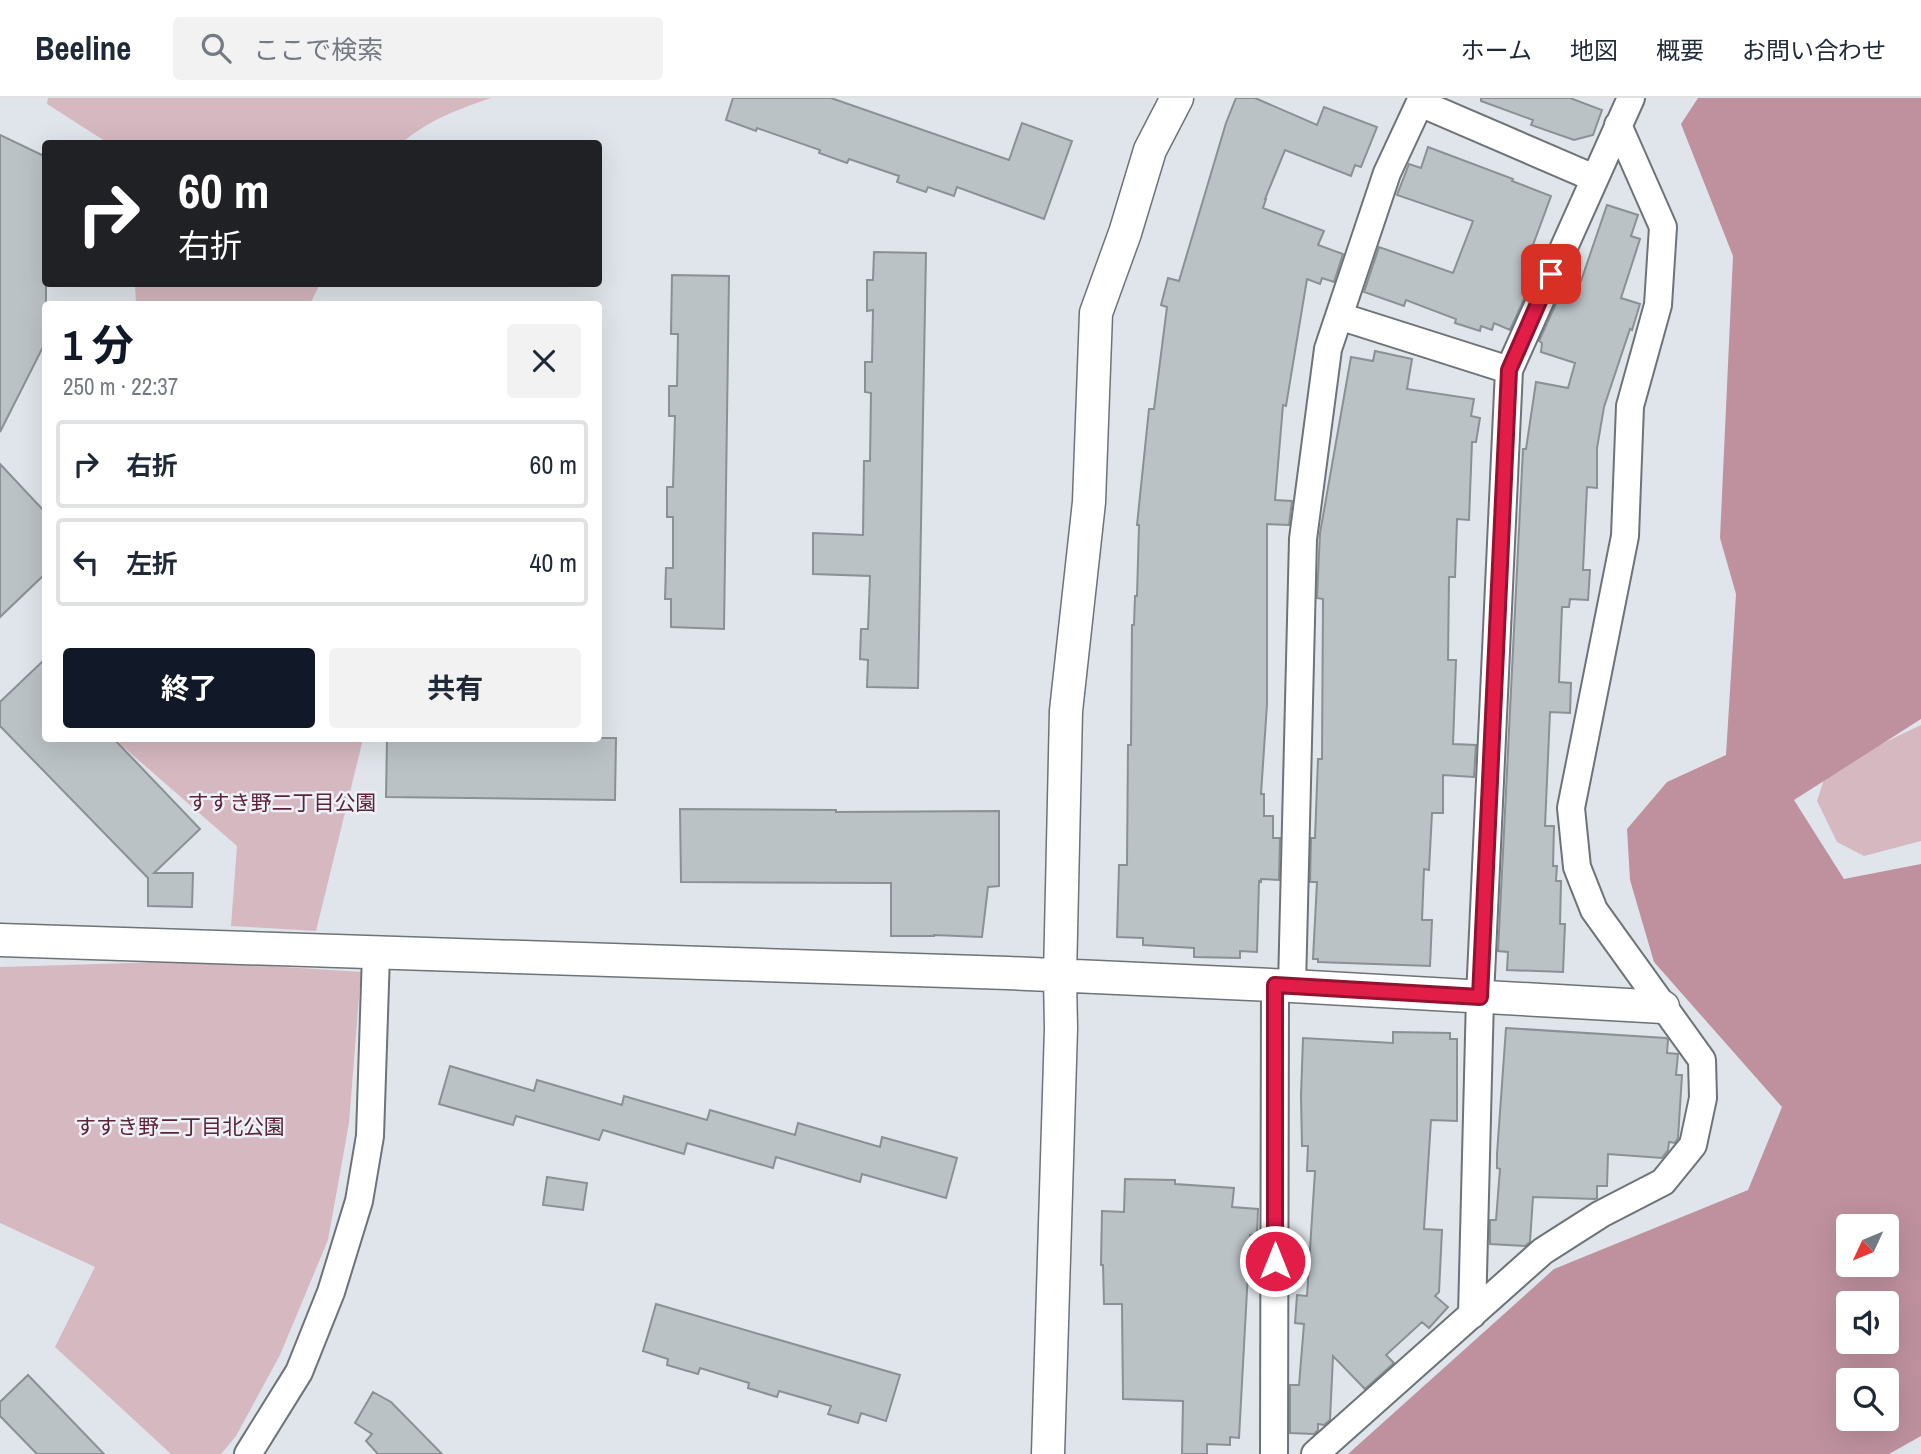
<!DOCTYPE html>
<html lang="ja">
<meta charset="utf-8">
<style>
body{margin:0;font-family:"Archivo Narrow","Noto Sans JP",sans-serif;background:#f2f2f3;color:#1f2937;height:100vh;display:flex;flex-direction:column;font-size:26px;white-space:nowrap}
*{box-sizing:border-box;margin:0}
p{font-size:23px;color:#747a83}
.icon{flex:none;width:38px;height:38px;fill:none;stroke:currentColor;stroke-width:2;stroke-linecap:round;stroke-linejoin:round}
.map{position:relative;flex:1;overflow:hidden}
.panel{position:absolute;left:42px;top:203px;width:560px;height:441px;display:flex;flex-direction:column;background:#fff;border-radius:7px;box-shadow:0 7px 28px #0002}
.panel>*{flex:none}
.banner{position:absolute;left:42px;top:42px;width:560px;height:147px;border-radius:7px;box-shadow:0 7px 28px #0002;background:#202124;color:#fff;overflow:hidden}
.needle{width:46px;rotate:226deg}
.buttons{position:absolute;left:1836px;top:1116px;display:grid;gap:14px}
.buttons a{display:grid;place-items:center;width:63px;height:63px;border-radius:7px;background:#fff;box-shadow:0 7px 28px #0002;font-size:35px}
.pin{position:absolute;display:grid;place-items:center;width:60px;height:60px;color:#fff;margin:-30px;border-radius:14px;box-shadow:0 4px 10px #0006}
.me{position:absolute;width:77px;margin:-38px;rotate:0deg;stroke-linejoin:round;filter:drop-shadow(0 0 5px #0008)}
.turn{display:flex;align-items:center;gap:24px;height:147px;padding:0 21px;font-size:32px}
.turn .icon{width:91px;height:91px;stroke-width:2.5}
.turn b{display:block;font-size:49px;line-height:60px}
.round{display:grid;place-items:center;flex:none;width:74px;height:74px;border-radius:7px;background:#f2f2f3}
.summary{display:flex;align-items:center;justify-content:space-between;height:119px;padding:0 21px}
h1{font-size:42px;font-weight:700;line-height:52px;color:#111827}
.cta{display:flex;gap:14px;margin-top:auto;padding:14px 21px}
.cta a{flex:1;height:80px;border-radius:7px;background:#111827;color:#fff;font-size:28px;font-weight:700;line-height:80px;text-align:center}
.cta a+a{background:#f2f2f3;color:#1f2937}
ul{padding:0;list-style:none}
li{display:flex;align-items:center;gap:21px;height:88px;margin:0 14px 10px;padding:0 7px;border:4px solid #e0e1e3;border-radius:7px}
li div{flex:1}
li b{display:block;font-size:26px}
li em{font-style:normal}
header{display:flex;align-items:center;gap:42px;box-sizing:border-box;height:98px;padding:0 35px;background:#fff;border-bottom:2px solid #e0e1e3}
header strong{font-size:33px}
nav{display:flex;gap:38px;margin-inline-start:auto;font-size:24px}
.search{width:490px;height:63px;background:#f2f2f3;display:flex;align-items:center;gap:18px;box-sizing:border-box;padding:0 24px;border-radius:7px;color:#747a83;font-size:26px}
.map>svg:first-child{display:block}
.green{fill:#d6b8c0}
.forest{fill:#bf919f;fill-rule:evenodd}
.building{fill:#bbc2c6;stroke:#8a9094;stroke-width:2}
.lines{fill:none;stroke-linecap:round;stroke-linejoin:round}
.minor-casing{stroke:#6d7377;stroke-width:30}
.tertiary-casing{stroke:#6d7377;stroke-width:35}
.minor{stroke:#fff;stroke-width:26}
.tertiary{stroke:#fff;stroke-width:32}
.route-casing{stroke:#92132f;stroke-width:18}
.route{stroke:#e11d48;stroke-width:12}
.labels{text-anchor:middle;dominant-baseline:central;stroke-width:5;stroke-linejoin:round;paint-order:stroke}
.park-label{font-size:21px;fill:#5c2338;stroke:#ecf2f7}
</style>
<header>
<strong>Beeline</strong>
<div class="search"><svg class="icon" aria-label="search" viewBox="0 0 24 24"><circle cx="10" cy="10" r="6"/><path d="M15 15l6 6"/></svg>ここで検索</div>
<nav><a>ホーム</a><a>地図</a><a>概要</a><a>お問い合わせ</a></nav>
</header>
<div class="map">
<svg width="1921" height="1356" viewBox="0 0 1921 1356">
<rect width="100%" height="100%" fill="#dfe5ea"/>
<path class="green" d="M 48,0 L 491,0 C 459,11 426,23 401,46 L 108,45 L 47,6 Z
M 135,186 L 320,186 L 310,206 L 136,206 Z
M 1921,627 L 1921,743 L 1864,758 L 1837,744 L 1817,703 L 1827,672 Z
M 119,641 L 363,641 L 316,833 L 231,828 L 237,748 L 120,646 Z
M 194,863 L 361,874 L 349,1025 L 328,1142 L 280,1257 L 236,1338 L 221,1356 L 171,1356 L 55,1249 L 95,1169 L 0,1125 L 0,869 Z"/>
<path class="forest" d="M 1698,0 L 1921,0 L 1921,621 L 1794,702 L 1844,781 L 1921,766 L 1921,1338 L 1889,1356 L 1348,1356 L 1554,1171 L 1748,1092 L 1782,1009 L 1654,864 L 1630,782 L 1627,731 L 1667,684 L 1726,657 L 1736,496 L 1720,440 L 1733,158 L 1681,26 ZM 1848,1129 L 1886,1129 L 1886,1167 L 1848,1167 ZM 1848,1206 L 1886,1206 L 1886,1244 L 1848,1244 ZM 1848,1283 L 1886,1283 L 1886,1321 L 1848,1321 Z"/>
<path class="building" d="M 733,0 L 831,0 L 1009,62 L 1022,25 L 1072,43 L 1044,121 L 957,89 L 954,98 L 928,89 L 926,94 L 897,84 L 899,78 L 849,61 L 847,65 L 819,55 L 820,52 L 757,30 L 756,33 L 726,22 Z
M 1236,0 L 1255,0 L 1317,27 L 1324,9 L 1377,29 L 1361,69 L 1355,67 L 1351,78 L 1285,52 L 1265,101 L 1266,101 L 1263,110 L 1324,133 L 1318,147 L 1343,156 L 1334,184 L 1322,180 L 1320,186 L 1307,181 L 1286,308 L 1283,307 L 1275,402 L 1292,403 L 1289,427 L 1267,426 L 1267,606 L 1261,696 L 1264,696 L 1264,718 L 1273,718 L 1273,740 L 1280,740 L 1279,782 L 1261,781 L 1261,784 L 1259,783 L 1257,854 L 1240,853 L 1240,860 L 1194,859 L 1194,850 L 1143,847 L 1143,840 L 1117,839 L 1119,767 L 1127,767 L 1128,647 L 1131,647 L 1132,527 L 1134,527 L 1135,498 L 1137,498 L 1139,427 L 1137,427 L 1149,311 L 1154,311 L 1167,209 L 1161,207 L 1168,180 L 1179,183 L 1226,25 Z
M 1481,0 L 1570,0 L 1602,12 L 1593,37 L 1574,42 L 1531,27 L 1533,22 L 1481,3 Z
M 0,37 L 46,59 L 46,243 L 0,334 Z
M 1428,49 L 1513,81 L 1512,83 L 1551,98 L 1526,166 L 1538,170 L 1510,232 L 1494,225 L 1492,232 L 1481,228 L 1480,233 L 1455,225 L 1456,221 L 1406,202 L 1404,208 L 1364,194 L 1379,149 L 1453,175 L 1473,123 L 1397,97 L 1409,66 L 1421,70 Z
M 1607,107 L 1638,117 L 1631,138 L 1640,141 L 1621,200 L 1640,206 L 1632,232 L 1630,231 L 1604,309 L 1597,350 L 1597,390 L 1587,389 L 1583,472 L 1590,472 L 1588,502 L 1570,501 L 1569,509 L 1562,509 L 1559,584 L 1571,585 L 1570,615 L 1550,614 L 1545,728 L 1554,728 L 1553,768 L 1557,768 L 1556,783 L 1561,783 L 1560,826 L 1565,826 L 1563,874 L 1507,872 L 1508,854 L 1498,853 L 1499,834 L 1523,351 L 1526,351 L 1536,284 L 1568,290 L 1575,265 L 1541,254 L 1542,245 L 1539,243 L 1568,179 L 1581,183 Z
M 874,154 L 926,155 L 918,590 L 867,589 L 868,562 L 860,561 L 861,531 L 868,531 L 870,478 L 813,476 L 813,435 L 863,437 L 864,363 L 870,363 L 871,295 L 865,294 L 865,264 L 872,264 L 873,212 L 867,213 L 867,182 L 873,182 Z
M 672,177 L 729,178 L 724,531 L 671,529 L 671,501 L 665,501 L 666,470 L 673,470 L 673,419 L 667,419 L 667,389 L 673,389 L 675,318 L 669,318 L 669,288 L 677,288 L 678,236 L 671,236 Z
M 1375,253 L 1412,261 L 1407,291 L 1474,301 L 1471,318 L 1480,320 L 1476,344 L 1472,344 L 1469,422 L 1457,421 L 1455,479 L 1449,479 L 1448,562 L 1456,562 L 1453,646 L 1476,647 L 1474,679 L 1443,677 L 1443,715 L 1432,715 L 1429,772 L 1424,771 L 1422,822 L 1432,822 L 1430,868 L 1318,864 L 1318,861 L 1313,861 L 1317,784 L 1310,784 L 1311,740 L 1315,740 L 1318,661 L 1322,661 L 1323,501 L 1317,500 L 1320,435 L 1351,259 L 1373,263 Z
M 0,366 L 46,415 L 46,475 L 0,519 Z
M 46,560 L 46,640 L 113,640 L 200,731 L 154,775 L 193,775 L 192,809 L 148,808 L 148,780 L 0,628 L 0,604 Z
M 387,640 L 616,640 L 615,702 L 386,699 Z
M 680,711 L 836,712 L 836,714 L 999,713 L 999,788 L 988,789 L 982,839 L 934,837 L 934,838 L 891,838 L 891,785 L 681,784 Z
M 1506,930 L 1666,940 L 1668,942 L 1667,955 L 1678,956 L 1676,977 L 1682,977 L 1678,1040 L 1675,1045 L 1669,1044 L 1668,1052 L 1662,1060 L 1608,1056 L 1607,1088 L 1597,1088 L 1597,1100 L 1595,1101 L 1533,1099 L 1530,1144 L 1525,1148 L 1490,1146 L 1490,1122 L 1496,1122 L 1500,1071 L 1497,1070 L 1497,1056 Z
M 1393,934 L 1450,935 L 1450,941 L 1457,941 L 1457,1023 L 1431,1022 L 1424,1131 L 1442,1132 L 1439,1194 L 1435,1198 L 1448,1209 L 1429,1230 L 1422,1224 L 1386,1257 L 1394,1265 L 1365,1291 L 1333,1258 L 1330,1322 L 1324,1327 L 1318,1326 L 1318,1332 L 1314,1336 L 1290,1335 L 1290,1287 L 1299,1287 L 1304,1226 L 1295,1225 L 1297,1197 L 1307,1198 L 1315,1073 L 1307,1073 L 1308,1048 L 1302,1048 L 1301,998 L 1303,940 L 1393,945 Z
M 450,968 L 534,993 L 537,982 L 622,1007 L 624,998 L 707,1022 L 710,1012 L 795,1037 L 798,1025 L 880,1049 L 882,1039 L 957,1060 L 946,1100 L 862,1076 L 860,1084 L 776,1059 L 773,1070 L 687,1045 L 684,1056 L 603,1032 L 599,1042 L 516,1018 L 513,1027 L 439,1006 Z
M 547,1079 L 587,1085 L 583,1112 L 543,1107 Z
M 1125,1081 L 1175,1082 L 1175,1086 L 1234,1090 L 1232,1109 L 1258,1111 L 1257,1138 L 1250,1137 L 1239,1340 L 1230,1339 L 1230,1347 L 1207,1346 L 1207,1356 L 1182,1356 L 1183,1303 L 1123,1301 L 1122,1206 L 1104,1206 L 1103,1167 L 1101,1167 L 1102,1113 L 1124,1114 Z
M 656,1206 L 900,1277 L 886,1323 L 861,1315 L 858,1325 L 828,1316 L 831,1308 L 779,1293 L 777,1299 L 748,1290 L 749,1285 L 700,1270 L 698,1276 L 667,1267 L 668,1261 L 643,1253 Z
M 28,1277 L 104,1356 L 37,1356 L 0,1318 L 0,1304 Z
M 373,1294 L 391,1304 L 442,1356 L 378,1356 L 366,1343 L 372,1336 L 355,1325 Z"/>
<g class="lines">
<g class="minor-casing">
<path id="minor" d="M 1420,5 L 1594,80
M 1339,218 L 1509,272
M 1292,888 L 1303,441 L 1328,251 L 1387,75 L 1422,0
M 1472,1217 L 1480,899 L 1509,272 L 1631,0
M 248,1356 L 299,1274 L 331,1194 L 359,1103 L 370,1038 L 376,856
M 1274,1356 L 1275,887
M 1315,1356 L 1543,1153 L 1601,1116 L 1663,1084 L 1693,1047 L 1703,1000 L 1702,962 L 1594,812 L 1577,769 L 1571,710 L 1625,438 L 1630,308 L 1658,207 L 1663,129 L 1618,27"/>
</g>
<g class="tertiary-casing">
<path id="tertiary" d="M 0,842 L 1008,875 L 1292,888 L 1663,909
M 1048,1356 L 1061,930 L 1060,879 L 1066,613 L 1089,404 L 1096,215 L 1125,135 L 1150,52 L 1177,0"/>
</g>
<use href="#minor" class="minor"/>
<use href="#tertiary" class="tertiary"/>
</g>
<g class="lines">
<g class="route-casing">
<path id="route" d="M 1275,1163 L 1275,887 L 1480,899 L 1509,272 L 1551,176"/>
</g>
<use href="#route" class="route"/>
</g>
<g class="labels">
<g class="park-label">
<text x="282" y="704">すすき野二丁目公園</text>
<text x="180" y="1028">すすき野二丁目北公園</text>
</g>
</g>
</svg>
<div class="buttons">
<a><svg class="needle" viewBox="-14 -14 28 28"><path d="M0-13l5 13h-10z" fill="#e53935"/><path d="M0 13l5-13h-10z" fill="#747a83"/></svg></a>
<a><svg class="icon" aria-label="sound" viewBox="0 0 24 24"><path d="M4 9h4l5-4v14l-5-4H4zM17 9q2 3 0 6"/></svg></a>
<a><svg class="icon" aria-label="search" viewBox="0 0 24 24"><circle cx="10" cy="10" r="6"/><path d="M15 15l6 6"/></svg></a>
</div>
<div class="pin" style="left:1551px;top:176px;background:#d93025"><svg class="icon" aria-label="arrive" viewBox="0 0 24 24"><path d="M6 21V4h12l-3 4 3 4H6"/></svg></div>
<svg class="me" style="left:1275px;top:1163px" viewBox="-20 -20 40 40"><circle r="17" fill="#e11d48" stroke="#fff" stroke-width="3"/><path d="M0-11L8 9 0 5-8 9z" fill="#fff"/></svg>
<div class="banner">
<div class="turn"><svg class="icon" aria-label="right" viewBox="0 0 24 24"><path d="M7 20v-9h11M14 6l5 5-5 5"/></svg><div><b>60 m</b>右折</div></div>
</div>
<section class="panel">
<div class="summary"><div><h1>1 分</h1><p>250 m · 22:37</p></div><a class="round"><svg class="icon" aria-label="close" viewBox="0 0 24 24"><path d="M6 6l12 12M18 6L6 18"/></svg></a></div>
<ul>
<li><svg class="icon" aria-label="right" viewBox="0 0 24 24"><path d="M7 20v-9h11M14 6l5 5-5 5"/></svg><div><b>右折</b></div><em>60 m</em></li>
<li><svg class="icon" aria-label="left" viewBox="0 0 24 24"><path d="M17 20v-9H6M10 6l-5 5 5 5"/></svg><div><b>左折</b></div><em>40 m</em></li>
</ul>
<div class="cta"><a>終了</a><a>共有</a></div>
</section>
</div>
